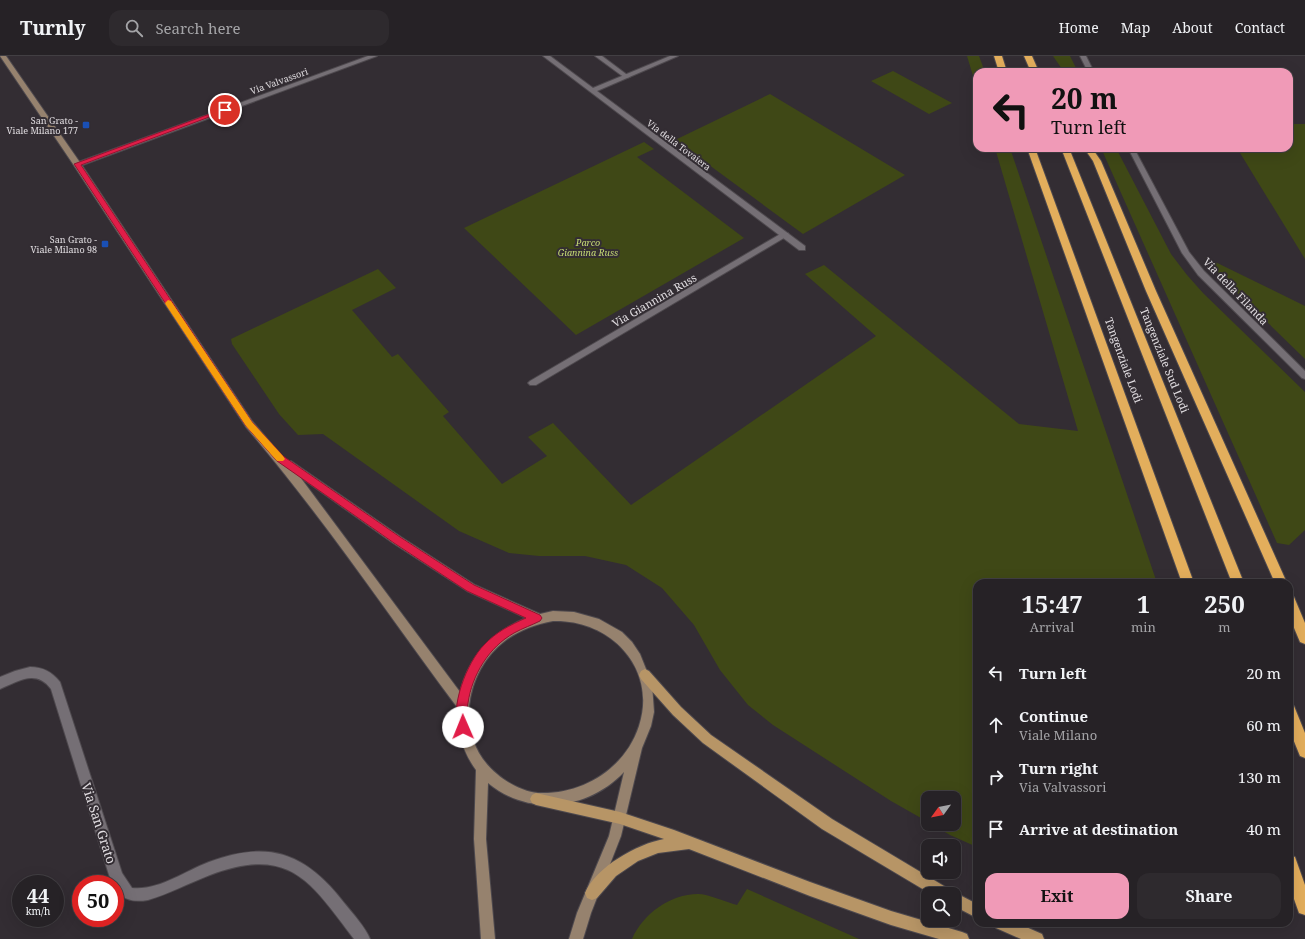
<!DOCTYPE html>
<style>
body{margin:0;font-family:"Noto Serif",serif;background:#2e2a2e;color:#f1f3f6;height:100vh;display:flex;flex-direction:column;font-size:15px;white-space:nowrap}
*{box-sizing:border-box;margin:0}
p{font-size:13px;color:#a4a4a7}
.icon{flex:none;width:22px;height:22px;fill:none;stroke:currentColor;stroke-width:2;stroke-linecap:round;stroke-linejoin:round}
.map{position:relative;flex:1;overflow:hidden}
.panel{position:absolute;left:973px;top:523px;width:320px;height:348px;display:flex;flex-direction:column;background:#262226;border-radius:12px;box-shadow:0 4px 16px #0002,0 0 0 1px #423f43}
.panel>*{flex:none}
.guide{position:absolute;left:973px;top:12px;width:320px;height:84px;border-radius:12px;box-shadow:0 4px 16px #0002,0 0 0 1px #423f43;background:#f09ab7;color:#111;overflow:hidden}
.needle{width:26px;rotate:237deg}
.fabs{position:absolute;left:921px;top:735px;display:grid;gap:8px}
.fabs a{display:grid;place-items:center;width:40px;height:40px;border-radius:8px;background:#262226;box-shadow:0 4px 16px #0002,0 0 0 1px #423f43;font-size:20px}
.speed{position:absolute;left:12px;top:819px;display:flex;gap:8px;font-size:20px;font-weight:700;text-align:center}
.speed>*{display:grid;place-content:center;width:52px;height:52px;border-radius:50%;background:#262226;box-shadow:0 4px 16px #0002,0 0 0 1px #423f43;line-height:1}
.speed small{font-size:10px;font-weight:400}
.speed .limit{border:6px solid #d22;background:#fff;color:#111}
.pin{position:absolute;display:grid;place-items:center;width:34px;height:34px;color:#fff;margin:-17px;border:2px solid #fff;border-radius:50%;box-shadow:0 1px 4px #0007}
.me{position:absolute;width:44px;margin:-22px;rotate:359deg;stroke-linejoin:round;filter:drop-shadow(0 0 3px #0008)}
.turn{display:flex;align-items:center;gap:14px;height:84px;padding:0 12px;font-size:18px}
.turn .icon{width:52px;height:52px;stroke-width:2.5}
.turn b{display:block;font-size:28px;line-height:34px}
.eta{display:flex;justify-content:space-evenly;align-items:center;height:68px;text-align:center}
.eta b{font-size:24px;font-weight:700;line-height:28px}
.action{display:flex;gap:8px;margin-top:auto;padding:8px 12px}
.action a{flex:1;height:46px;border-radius:12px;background:#f09ab7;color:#111;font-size:16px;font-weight:700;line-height:46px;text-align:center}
.action a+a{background:#2e2a2e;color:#f1f3f6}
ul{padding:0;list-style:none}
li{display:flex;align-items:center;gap:12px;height:52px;padding:0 12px}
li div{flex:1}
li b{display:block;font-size:15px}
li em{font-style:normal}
header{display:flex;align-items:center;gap:24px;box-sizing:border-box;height:56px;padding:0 20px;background:#262226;border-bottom:1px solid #423f43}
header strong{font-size:19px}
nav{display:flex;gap:22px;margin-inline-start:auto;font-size:14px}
.search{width:280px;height:36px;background:#2e2a2e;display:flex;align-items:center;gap:10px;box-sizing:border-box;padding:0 14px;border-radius:12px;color:#a4a4a7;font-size:15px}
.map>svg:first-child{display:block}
.green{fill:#3f4816}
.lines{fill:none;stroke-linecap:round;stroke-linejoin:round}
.lane-casing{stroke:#4e494e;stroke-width:2}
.street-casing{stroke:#4e494e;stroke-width:2}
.secondary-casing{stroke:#4e494e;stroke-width:2}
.primary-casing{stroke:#4e494e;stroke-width:2}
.highway-casing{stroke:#4e494e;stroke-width:2}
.lane{fill:#756f75;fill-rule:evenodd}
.street{fill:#756f75;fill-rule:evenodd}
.secondary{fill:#96826e;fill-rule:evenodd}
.primary{fill:#b79566;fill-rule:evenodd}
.highway{fill:#e3ae5c;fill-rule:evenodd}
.route{fill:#e11d48;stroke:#92132f}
.slow{fill:#f59e0b}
.transit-dot{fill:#1a4fb4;stroke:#332d33;stroke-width:1.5}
.labels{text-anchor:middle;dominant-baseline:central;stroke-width:4;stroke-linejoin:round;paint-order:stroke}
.far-street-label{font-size:9px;fill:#e1dde1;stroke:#332d33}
.far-poi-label{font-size:9px;fill:#e1dde1;stroke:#332d33;text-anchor:end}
.far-park-label{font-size:9px;font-style:italic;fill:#c6db74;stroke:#332d33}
.street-label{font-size:11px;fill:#e1dde1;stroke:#332d33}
.near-street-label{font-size:13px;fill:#e1dde1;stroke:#332d33}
</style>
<header>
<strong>Turnly</strong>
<div class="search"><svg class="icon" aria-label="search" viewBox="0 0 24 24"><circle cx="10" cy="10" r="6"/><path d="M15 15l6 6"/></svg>Search here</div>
<nav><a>Home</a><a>Map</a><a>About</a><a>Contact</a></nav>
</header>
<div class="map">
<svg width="1305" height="883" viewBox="0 0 1305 883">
<rect width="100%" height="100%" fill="#332d33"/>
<path class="green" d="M 967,0 L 979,0 L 985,16 L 977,16 L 977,33 Z
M 1053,0 L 1070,0 L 1078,16 L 1064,16 Z
M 893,15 L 952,47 L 929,58 L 871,25 Z
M 770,38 L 905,119 L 803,178 L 675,84 Z
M 1289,68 L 1305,68 L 1305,203 L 1237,92 L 1289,92 Z
M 644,86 L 654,93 L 637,101 L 744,182 L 576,279 L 464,172 Z
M 995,92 L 1010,92 L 1157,527 L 977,527 L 977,791 L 950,779 L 931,768 L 954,768 L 954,742 L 928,742 L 928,766 L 891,745 L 773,669 L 748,649 L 720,614 L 694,569 L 662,532 L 626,509 L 585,500 L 539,500 L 509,497 L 459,475 L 323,378 L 298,379 L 279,358 L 232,288 L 231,283 L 378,213 L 396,232 L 352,254 L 392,301 L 398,298 L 449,356 L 443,360 L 502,428 L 547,400 L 528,381 L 553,367 L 631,449 L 876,280 L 805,218 L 824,209 L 1019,368 L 1078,375 Z
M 1101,92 L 1116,92 L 1171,198 L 1187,219 L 1203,237 L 1305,336 L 1305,474 L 1289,489 L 1277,487 Z
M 1205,201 L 1305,250 L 1305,303 L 1226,226 Z
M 747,833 L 859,883 L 632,883 C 643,858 670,838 698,838 C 708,838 726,846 737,849 Z"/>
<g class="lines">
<g class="lane-casing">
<path id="lane" d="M 595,0 L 602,0 L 630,21 L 625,22 Z
M 782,177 L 788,177 L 789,179 L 536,329 L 530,329 L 528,327 L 530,325 Z
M 30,611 C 43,611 52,616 60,626 L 122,817 L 132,832 C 158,835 185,815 209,806 C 270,783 307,798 345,848 C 354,859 365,871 370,883 L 354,883 C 310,825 290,789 210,819 C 189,827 169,838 148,844 C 124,848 117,838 109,819 L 51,633 C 36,613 19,625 0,633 L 0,621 L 15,615 Z"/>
</g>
<g class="street-casing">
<path id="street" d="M 368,0 L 377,0 L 80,110 L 77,110 L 73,108 Z
M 543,0 L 550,0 L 593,32 L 670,0 L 678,0 L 597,35 L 805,190 L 805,194 L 799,194 Z
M 1080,0 L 1086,0 L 1094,16 L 1088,16 Z
M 1128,92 L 1134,92 L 1189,196 L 1204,215 L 1305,315 L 1305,323 L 1302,322 L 1198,219 L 1182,197 Z"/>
</g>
<g class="secondary-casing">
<path id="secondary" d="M 0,0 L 6,0 L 81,108 L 252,365 L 286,405 L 291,405 L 401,481 L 475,529 L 540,558 L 553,555 L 574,556 L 599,563 L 622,576 L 632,586 L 640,598 L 652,628 L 654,656 L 651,670 L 642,692 L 621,780 L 591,857 L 583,883 L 569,883 L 577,857 L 609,780 L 624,716 C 588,754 529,761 488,727 L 486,783 L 495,883 L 481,883 L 474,783 L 476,714 C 462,695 457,674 457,651 C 387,557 322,460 246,371 L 73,108 ZM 300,421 L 393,487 L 467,535 L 526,562 C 493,576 469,600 460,636 ZM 553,565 C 610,563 658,612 639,670 C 625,713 582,739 538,737 C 524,736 507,727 497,718 C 454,683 463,616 506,584 C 520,574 536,568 553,565 Z"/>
</g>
<g class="primary-casing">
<path id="primary" d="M 645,613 L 649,615 L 681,651 L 711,679 L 832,763 L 949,833 L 951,838 L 954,836 L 977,848 L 977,862 L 954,850 L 954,838 L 931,838 L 822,773 L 703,687 L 673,659 L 641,623 L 639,619 L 641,615 Z
M 536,737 L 620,756 L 674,774 L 810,826 L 891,855 L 962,876 L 967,878 L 969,883 L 939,883 L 891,869 L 810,840 L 689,793 L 658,797 L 638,805 L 616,820 L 597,842 L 592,844 L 587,842 L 585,837 C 596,811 637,788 664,783 L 620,768 L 536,749 L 532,747 L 530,743 L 532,739 Z
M 994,867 L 1017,867 L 1042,878 L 1044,883 L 1021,883 L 996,872 Z"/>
</g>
<g class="highway-casing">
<path id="highway" d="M 994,0 L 1002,0 L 1007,16 L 999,16 Z
M 1024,0 L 1032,0 L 1039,16 L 1031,16 Z
M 1027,92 L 1035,92 L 1194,527 L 1182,527 Z
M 1061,92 L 1069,92 L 1244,527 L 1232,527 Z
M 1084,92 L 1092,92 L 1101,105 L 1156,235 L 1287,527 L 1275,527 L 1146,235 L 1093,105 Z
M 1289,539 L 1294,541 L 1305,567 L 1305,588 L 1300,586 L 1289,560 Z
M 1289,648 L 1294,650 L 1305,677 L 1305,702 L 1300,700 L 1289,673 Z
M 1289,799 L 1295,801 L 1305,829 L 1305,859 L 1299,857 L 1289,829 Z"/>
</g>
<use href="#lane" class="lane"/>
<use href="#street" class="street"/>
<use href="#secondary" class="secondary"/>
<use href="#primary" class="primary"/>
<use href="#highway" class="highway"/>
</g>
<path class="route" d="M 223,53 L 228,54 L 81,109 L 252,366 L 283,400 L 400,481 L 474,529 L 540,559 L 542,562 L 540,565 C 532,569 523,572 514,577 C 489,591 472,619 468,647 C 466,656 470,666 466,675 L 463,677 L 459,675 C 449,652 467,606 484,589 C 496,576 510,569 526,562 L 467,535 L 394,487 L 277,405 L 246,370 L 74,108 Z"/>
<path class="slow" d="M 168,244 L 171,245 L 252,366 L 283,400 L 285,403 L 283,405 L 277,405 L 246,370 L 166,249 L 165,247 Z"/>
<g class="transit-dot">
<rect x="82" y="65" width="8" height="8" rx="2"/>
<rect x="101" y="184" width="8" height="8" rx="2"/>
</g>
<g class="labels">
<g class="far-street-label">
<text transform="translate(279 25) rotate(-20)">Via Valvassori</text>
<text transform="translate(679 89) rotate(37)">Via della Tovaiera</text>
</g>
<g class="far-poi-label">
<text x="78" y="64">San Grato -<tspan x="78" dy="10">Viale Milano 177</tspan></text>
<text x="97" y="183">San Grato -<tspan x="97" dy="10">Viale Milano 98</tspan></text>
</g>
<g class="far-park-label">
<text x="588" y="186">Parco<tspan x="588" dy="10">Giannina Russ</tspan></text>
</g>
<g class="street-label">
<text transform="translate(1236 235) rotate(46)">Via della Filanda</text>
<text transform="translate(654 244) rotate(-30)">Via Giannina Russ</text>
<text transform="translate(1124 304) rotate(70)">Tangenziale Lodi</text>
<text transform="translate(1165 304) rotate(68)">Tangenziale Sud Lodi</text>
</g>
<g class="near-street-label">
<text transform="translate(99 767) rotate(72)">Via San Grato</text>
</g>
</g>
</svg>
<div class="fabs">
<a><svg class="needle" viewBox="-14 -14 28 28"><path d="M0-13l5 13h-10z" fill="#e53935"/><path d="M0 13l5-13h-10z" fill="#a4a4a7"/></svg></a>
<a><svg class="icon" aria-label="sound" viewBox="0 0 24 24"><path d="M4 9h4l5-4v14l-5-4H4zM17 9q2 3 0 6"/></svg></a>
<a><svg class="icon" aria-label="search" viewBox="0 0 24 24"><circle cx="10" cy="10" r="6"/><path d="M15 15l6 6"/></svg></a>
</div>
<div class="speed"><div>44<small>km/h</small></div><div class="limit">50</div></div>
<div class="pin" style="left:225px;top:54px;background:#d93025"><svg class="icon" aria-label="arrive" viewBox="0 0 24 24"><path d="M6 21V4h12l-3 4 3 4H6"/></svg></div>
<svg class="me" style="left:463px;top:671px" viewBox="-20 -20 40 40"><circle r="19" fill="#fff"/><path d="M0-13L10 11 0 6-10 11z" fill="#e11d48"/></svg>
<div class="guide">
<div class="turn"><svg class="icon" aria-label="left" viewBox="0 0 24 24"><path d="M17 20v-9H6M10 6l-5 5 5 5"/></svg><div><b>20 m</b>Turn left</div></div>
</div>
<section class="panel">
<div class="eta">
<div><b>15:47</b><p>Arrival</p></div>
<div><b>1</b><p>min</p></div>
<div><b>250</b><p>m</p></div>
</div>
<ul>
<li><svg class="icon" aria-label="left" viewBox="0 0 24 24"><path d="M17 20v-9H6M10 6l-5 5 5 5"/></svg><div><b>Turn left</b></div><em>20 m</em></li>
<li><svg class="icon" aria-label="ahead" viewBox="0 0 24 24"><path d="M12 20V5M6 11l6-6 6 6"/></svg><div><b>Continue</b><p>Viale Milano</p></div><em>60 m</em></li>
<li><svg class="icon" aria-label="right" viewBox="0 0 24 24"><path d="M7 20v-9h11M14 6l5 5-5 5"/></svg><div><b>Turn right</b><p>Via Valvassori</p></div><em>130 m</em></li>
<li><svg class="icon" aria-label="arrive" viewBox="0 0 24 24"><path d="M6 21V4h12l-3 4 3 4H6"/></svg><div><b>Arrive at destination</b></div><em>40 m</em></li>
</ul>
<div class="action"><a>Exit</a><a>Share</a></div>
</section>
</div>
